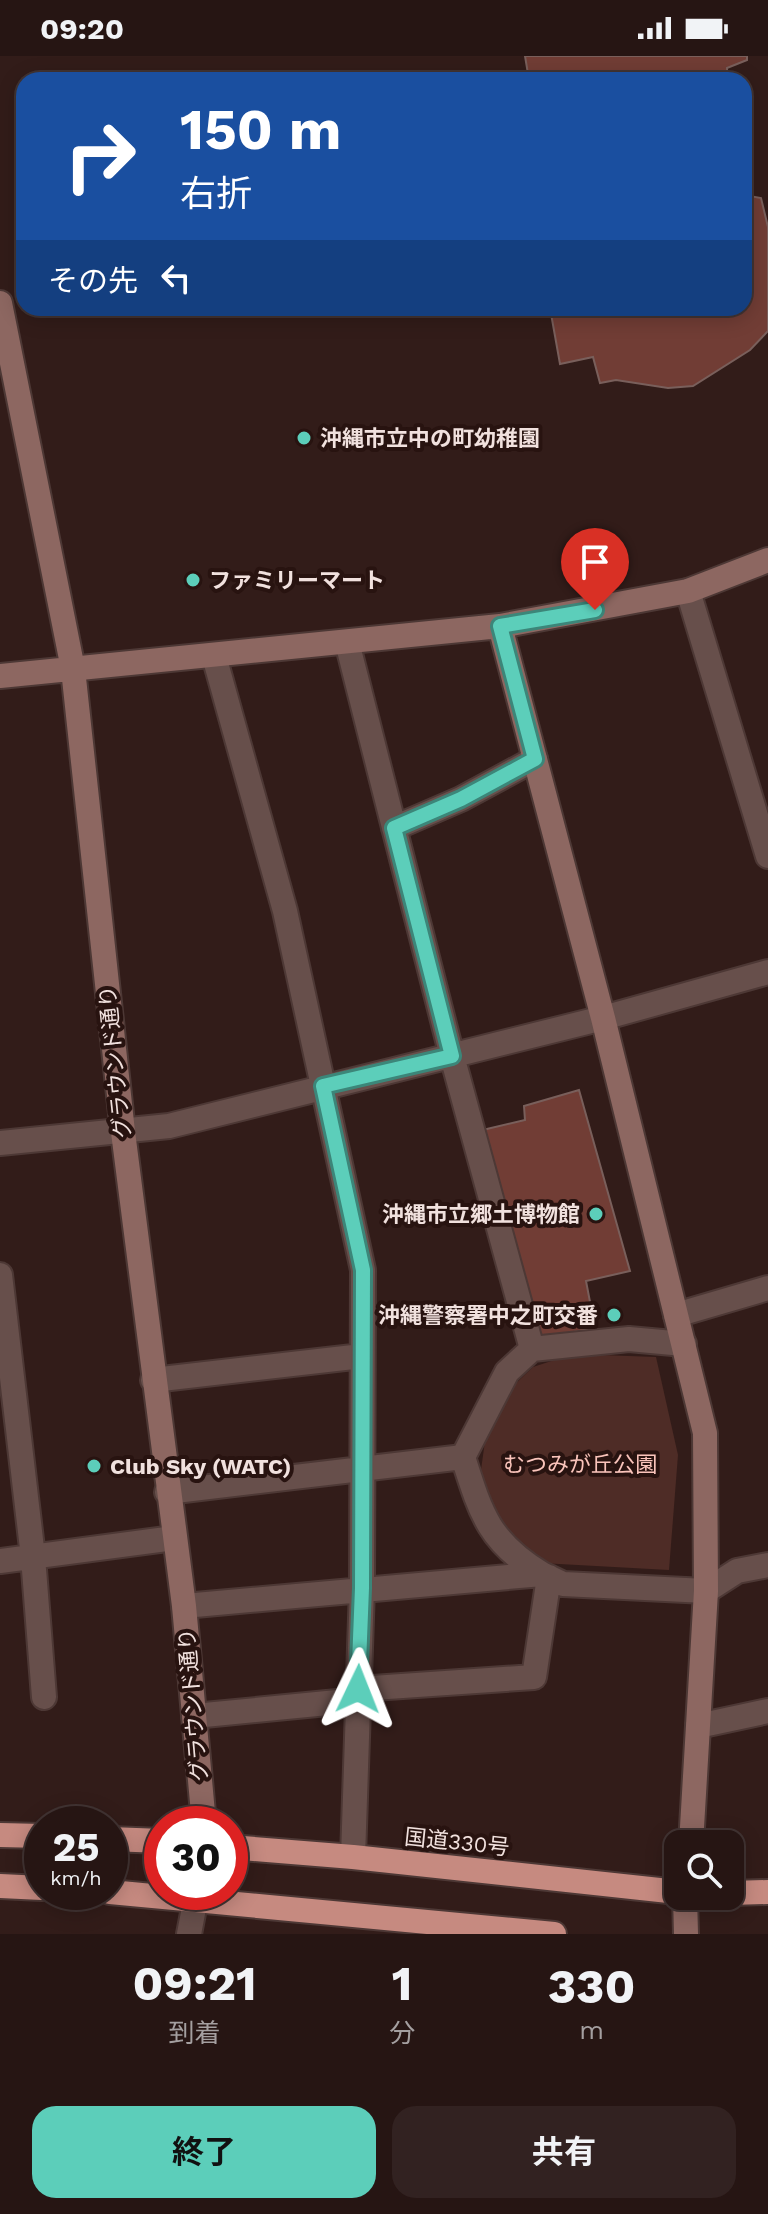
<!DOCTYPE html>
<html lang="ja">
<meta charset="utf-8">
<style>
body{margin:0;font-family:"Work Sans","Noto Sans JP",sans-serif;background:#322221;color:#f1f3f6;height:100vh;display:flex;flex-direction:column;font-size:30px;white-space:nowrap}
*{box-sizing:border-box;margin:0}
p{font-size:26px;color:#a49fa0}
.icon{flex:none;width:44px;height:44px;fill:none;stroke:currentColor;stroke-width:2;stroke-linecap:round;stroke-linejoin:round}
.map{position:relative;height:1878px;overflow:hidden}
.sheet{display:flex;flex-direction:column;background:#261513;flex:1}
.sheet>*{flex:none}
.banner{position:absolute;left:16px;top:16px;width:736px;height:244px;border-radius:24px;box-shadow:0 4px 20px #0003,0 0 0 2px #423433;background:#1a4fa0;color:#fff;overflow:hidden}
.tools{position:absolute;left:664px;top:1774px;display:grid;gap:16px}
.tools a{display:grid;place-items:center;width:80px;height:80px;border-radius:16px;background:#261513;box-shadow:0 4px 20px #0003,0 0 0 2px #423433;font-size:40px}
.speed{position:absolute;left:24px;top:1750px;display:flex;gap:16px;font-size:40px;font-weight:700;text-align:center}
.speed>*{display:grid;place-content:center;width:104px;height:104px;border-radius:50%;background:#261513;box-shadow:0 4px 20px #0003,0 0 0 2px #423433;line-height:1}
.speed small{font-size:20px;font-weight:400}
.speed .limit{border:12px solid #d22;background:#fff;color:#111}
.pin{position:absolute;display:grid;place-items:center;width:68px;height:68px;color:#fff;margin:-82px -34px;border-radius:50% 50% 50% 0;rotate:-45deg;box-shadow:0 0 8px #0007}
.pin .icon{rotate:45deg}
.me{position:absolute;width:88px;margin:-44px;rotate:2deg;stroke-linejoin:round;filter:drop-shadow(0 0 6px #0008)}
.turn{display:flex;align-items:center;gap:28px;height:168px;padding:0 32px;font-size:36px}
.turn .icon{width:104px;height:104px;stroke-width:2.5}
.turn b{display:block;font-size:56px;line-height:68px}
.then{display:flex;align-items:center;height:76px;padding:0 32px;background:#0003;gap:16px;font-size:30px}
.eta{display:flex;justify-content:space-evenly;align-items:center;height:136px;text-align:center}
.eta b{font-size:48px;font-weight:700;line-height:56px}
.cta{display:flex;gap:16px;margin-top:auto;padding:16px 32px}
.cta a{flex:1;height:92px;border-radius:24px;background:#5cceba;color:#111;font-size:32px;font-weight:700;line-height:92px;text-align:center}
.cta a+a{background:#322221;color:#f1f3f6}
.status{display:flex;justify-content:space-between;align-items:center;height:56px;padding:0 40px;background:#261513;direction:ltr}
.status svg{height:22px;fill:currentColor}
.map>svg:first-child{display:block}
.green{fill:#4e2c26}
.building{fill:#713d35;stroke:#795f5b;stroke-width:2}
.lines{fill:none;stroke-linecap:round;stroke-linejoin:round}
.street-casing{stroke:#4d3835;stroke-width:28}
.secondary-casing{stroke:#4d3835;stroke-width:28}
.highway-casing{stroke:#4d3835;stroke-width:28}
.street{stroke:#674f4b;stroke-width:24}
.secondary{stroke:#8d6761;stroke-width:24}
.highway{stroke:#c68a80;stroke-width:24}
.route-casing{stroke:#3c8679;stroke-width:20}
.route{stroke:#5cceba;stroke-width:14}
.poi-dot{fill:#5cceba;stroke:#281310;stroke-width:3}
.labels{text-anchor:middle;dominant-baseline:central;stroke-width:8;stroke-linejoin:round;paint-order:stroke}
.poi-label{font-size:22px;font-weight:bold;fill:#f1e1de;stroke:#281310;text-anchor:start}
.street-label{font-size:22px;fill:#f1e1de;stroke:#281310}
.park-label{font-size:22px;fill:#fac4bb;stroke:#281310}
</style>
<div class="status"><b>09:20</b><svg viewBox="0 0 49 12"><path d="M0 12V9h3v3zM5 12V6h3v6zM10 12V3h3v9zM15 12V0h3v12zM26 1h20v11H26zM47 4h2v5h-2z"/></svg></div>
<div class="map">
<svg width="768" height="1878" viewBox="0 0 768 1878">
<rect width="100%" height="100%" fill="#321c19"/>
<path class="green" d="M 573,1298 L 656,1301 L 678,1399 L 669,1514 L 541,1507 L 518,1491 L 499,1467 L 480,1421 L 486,1378 L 512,1331 L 533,1311 Z"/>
<path class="building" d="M 525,0 L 747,0 L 747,4 L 727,12 L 727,24 L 529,24 Z
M 744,139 L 761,142 L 768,171 L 768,275 L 750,294 L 693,330 L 668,332 L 616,324 L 600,327 L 593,301 L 560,308 L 550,252 L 744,252 Z
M 579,1034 L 630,1215 L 586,1225 L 595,1272 L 537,1283 L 474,1076 L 525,1064 L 524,1050 Z"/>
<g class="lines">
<g class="street-casing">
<path id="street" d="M 688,535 L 768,800
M 347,586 L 452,1000 L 532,1293 L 507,1316 L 463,1401
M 214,600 L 285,855 L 363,1214 L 362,1532 L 353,1801
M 394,772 L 461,743 L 535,703
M 0,1087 L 169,1070 L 603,962 L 768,916
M 0,1219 L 33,1501 L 44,1641
M 676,1259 L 768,1232
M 532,1293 L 629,1283 L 684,1288
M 153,1324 L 362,1300
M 167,1436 L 463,1401 C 481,1458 489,1486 542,1518
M 0,1505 L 174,1482
M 184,1550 L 542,1518 L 563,1528 L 706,1535 L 737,1515 L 768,1509
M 358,1633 L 534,1621 L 549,1521
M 194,1660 L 358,1644
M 698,1670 L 768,1655
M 189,1878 L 197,1836"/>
</g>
<g class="secondary-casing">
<path id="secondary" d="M 0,247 L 73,613 L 123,1076 L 184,1550 L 204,1768
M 500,570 L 603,962 L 705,1377 L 706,1535 L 691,1788
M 0,620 L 500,570 L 688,535 L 768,504
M 685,1840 L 686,1878"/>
</g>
<g class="highway-casing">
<path id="highway" d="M 0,1779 L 42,1780
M 110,1783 L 162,1785
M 230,1791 L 353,1801 L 678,1836
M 0,1830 L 42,1832
M 110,1836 L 554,1878
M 730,1837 L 768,1836"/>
</g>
<use href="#street" class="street"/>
<use href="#secondary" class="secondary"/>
<use href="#highway" class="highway"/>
</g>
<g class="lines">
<g class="route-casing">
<path id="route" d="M 358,1633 L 362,1532 L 363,1214 L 323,1030 L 452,1000 L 394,772 L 461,743 L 535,703 L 500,570 L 595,554"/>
</g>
<use href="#route" class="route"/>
</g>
<g class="poi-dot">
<circle cx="304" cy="382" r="8"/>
<circle cx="193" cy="524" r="8"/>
<circle cx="596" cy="1158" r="8"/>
<circle cx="614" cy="1259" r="8"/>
<circle cx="94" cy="1410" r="8"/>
</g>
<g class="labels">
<g class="poi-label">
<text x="320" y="382">沖縄市立中の町幼稚園</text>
<text x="209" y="524">ファミリーマート</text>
<text x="580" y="1158" text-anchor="end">沖縄市立郷土博物館</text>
<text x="598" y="1259" text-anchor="end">沖縄警察署中之町交番</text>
<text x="110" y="1410">Club Sky (WATC)</text>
</g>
<g class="street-label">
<text transform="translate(115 1006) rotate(-96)">グラウンド通り</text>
<text transform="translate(193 1649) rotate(-95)">グラウンド通り</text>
<text transform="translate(457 1786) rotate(6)">国道330号</text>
</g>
<g class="park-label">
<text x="580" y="1408">むつみが丘公園</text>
</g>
</g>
</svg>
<div class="tools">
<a><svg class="icon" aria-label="search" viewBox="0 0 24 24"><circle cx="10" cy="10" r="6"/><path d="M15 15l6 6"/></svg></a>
</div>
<div class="speed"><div>25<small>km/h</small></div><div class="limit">30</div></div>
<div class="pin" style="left:595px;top:554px;background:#d93025"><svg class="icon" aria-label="arrive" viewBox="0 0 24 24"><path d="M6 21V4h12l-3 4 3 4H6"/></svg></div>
<svg class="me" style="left:358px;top:1633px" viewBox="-20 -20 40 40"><path d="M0-17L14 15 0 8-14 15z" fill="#5cceba" stroke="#fff" stroke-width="4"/></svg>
<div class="banner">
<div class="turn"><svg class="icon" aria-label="right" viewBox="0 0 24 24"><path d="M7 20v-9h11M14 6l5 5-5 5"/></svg><div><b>150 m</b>右折</div></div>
<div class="then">その先<svg class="icon" aria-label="left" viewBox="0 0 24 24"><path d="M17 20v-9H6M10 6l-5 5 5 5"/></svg></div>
</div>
</div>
<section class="sheet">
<div class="eta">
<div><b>09:21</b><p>到着</p></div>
<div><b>1</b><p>分</p></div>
<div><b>330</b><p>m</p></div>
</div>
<div class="cta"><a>終了</a><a>共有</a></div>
</section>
